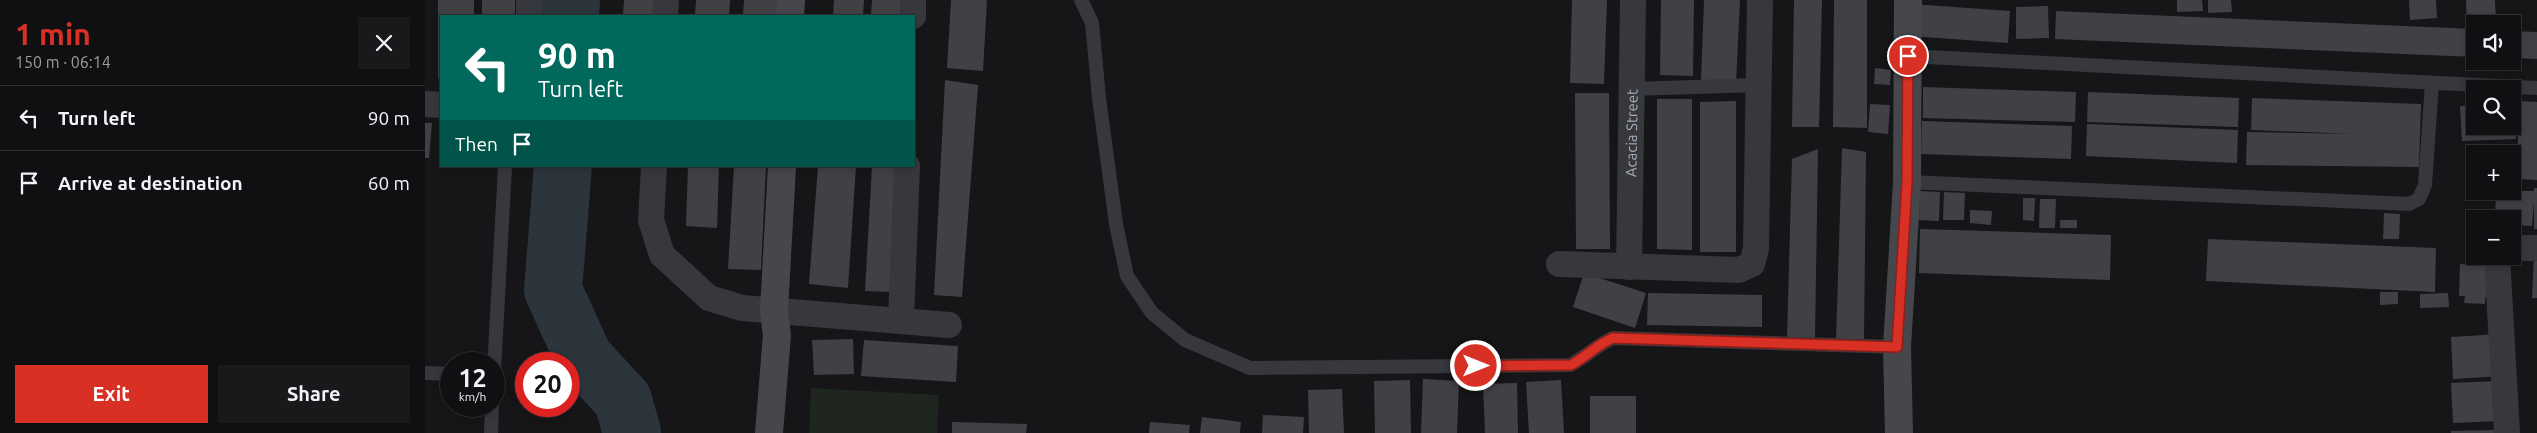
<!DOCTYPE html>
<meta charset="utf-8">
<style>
body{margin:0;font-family:Ubuntu,sans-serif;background:#19191b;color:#f1f3f6;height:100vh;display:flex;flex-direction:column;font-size:19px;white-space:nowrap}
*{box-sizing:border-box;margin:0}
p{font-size:16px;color:#9c9d9f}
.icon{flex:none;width:28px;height:28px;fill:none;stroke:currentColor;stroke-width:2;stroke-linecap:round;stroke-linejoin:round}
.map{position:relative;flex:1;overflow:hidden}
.drawer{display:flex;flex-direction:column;background:#101012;width:425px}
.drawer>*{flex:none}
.banner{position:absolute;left:15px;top:15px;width:475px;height:152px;border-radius:0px;box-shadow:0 2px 8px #0003,0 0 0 1px #303032;background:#00695c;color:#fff;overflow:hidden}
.buttons{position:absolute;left:2041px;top:15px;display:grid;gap:10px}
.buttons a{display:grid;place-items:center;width:55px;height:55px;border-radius:0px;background:#101012;box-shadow:0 2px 8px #0003,0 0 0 1px #303032;font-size:25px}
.speed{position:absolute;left:15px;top:352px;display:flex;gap:10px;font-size:25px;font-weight:700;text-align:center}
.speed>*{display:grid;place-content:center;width:65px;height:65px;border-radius:50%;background:#101012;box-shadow:0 2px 8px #0003,0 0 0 1px #303032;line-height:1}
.speed small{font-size:12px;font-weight:400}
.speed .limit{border:8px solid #d22;background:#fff;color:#111}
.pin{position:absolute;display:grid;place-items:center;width:42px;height:42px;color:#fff;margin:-21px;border:2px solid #fff;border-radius:50%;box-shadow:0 1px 5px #0007}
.me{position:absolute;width:55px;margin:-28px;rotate:90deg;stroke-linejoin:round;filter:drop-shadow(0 0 4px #0008)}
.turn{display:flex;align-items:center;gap:18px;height:105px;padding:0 15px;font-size:22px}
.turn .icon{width:65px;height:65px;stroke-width:2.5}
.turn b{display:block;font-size:35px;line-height:42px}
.then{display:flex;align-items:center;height:48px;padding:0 15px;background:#0003;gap:10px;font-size:19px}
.round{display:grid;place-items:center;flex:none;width:52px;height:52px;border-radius:0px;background:#19191b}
.head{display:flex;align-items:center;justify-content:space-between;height:85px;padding:0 15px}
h1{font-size:30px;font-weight:700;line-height:38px;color:#d93025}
.action{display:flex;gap:10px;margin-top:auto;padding:10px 15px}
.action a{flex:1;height:58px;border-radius:0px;background:#d93025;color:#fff;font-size:20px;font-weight:700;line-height:58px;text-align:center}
.action a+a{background:#19191b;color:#f1f3f6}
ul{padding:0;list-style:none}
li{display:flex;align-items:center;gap:15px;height:65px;padding:0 15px;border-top:1px solid #303032}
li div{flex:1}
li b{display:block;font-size:19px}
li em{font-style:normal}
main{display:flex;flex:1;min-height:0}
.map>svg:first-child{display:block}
.green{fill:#1e261f}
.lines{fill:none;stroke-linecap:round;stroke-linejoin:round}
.river{stroke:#2c353c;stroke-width:58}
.building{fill:#404145}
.lane{stroke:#37383d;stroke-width:14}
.street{stroke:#37383d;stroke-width:26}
.secondary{stroke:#45474d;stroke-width:28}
.route-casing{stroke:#8d1f18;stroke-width:12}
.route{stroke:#d93025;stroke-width:9}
.labels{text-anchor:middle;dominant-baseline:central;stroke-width:5;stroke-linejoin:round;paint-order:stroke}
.street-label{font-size:15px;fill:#a8adb8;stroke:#111113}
</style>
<main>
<section class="drawer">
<div class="head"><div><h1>1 min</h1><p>150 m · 06:14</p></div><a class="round"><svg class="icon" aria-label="close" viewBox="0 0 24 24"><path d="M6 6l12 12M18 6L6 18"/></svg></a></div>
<ul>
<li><svg class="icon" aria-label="left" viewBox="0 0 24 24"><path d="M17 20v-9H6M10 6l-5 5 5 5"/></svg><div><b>Turn left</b></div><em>90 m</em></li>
<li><svg class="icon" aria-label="arrive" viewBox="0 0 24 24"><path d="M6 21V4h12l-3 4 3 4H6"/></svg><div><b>Arrive at destination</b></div><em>60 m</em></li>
</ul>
<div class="action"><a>Exit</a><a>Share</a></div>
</section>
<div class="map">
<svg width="2112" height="433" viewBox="0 0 2112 433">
<rect width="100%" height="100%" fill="#161618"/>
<path class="green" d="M 386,388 L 514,395 L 512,433 L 384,433 Z"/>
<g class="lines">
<path class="river" d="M 145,16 L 146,0
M 138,166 L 128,290 L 159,358 L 198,400 L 207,433"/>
</g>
<path class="building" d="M 13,0 L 49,0 L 49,16 L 16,16 L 16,79 L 13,79 Z
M 57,0 L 90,0 L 90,16 L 57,16 Z
M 199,0 L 232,0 L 231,16 L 198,16 Z
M 271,0 L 305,0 L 304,16 L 270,16 Z
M 319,0 L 354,0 L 354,16 L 318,16 Z
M 409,0 L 439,0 L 438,16 L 408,16 Z
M 447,0 L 476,0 L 475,16 L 446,16 Z
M 526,0 L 562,0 L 558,71 L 522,68 Z
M 1147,0 L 1182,0 L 1179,84 L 1145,83 Z
M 1236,0 L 1269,0 L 1268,76 L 1235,75 Z
M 1279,0 L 1315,0 L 1311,83 L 1276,81 Z
M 1369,0 L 1397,0 L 1394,127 L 1367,127 Z
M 1409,0 L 1442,0 L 1442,128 L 1408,127 Z
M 1752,0 L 1777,0 L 1778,11 L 1752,12 Z
M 1783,0 L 1806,0 L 1807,12 L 1783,13 Z
M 1984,0 L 2011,0 L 2012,18 L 1985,20 Z
M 2041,0 L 2070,0 L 2071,22 L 2042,24 Z
M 1487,4 L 1585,11 L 1583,43 L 1485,36 Z
M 1623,6 L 1624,38 L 1591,39 L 1591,7 Z
M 1631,11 L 2050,29 L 2050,57 L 1630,39 Z
M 2088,31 L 2112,32 L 2112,59 L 2088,58 Z
M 1450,68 L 1466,70 L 1465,85 L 1449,84 Z
M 520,80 L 553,85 L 537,297 L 509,295 Z
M 1498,87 L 1651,92 L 1650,122 L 1498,118 Z
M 1663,92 L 1814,98 L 1813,127 L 1662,122 Z
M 1150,93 L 1184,93 L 1185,249 L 1151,249 Z
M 1827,98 L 1996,104 L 1994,167 L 1821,165 L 1822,132 L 1929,134 L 1826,130 Z
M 1232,99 L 1267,99 L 1267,250 L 1232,249 Z
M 1311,101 L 1311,252 L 1275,252 L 1275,102 Z
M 2095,101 L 2112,102 L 2112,180 L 2091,179 Z
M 1445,104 L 1465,105 L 1463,134 L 1443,132 Z
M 2088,104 L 2091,139 L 2037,141 L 2035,106 L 2050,105 L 2050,126 L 2088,126 Z
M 1497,121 L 1647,126 L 1646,159 L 1496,154 Z
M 0,123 L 7,123 L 4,158 L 0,158 Z
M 1662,124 L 1813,130 L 1812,163 L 1661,156 Z
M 1417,148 L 1441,152 L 1439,341 L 1411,340 Z
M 1393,149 L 1390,338 L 1362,337 L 1367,159 Z
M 263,166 L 294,166 L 292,228 L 261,226 Z
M 309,166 L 341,166 L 336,270 L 303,269 Z
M 393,166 L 431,166 L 423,288 L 384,284 Z
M 447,166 L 476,166 L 466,292 L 440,291 Z
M 2109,188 L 2112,188 L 2112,229 L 2109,229 L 2109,201 L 2107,226 L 2088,225 L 2088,219 L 2070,219 L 2071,191 L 2109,191 Z
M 1495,191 L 1515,192 L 1514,221 L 1494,220 Z
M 1519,192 L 1540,193 L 1539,220 L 1518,220 Z
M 1598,198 L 1610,198 L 1609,221 L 1598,220 Z
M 1615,199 L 1631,199 L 1630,228 L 1614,228 Z
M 1545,210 L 1567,211 L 1566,225 L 1545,223 Z
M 1959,213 L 1975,214 L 1974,239 L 1958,239 Z
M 1635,220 L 1652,220 L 1652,228 L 1635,228 Z
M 1495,229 L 1686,235 L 1685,280 L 1494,273 Z
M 1783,239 L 2011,248 L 2010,292 L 1781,281 Z
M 2109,256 L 2112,256 L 2112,298 L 2107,298 Z
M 2035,264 L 2066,266 L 2064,297 L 2060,297 L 2060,304 L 2039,303 L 2040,296 L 2034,296 Z
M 1159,273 L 1221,293 L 1210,328 L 1148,307 Z
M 1955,292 L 1973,292 L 1973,304 L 1955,305 Z
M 1223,293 L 1337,295 L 1337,327 L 1222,325 Z
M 2023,293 L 2024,307 L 1995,308 L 1995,294 Z
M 2076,334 L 2078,376 L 2028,379 L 2026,337 Z
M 428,339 L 429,374 L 389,375 L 387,340 Z
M 439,340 L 533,346 L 531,382 L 436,376 Z
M 998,379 L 1034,381 L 1032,433 L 996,433 Z
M 985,380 L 986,433 L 950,433 L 949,381 Z
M 1136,380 L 1139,433 L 1104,433 L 1101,382 Z
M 2073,381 L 2075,421 L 2028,423 L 2026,383 Z
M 1092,383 L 1093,433 L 1060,433 L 1058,384 Z
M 917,389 L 919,433 L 884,433 L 883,390 Z
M 1165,396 L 1211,396 L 1211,433 L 1165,433 Z
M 838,415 L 879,417 L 878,433 L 837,433 Z
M 777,417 L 816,422 L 815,433 L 775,433 Z
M 527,422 L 602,424 L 601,433 L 527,433 Z
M 725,422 L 765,425 L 764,433 L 724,433 Z
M 2069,430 L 2069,433 L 2026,433 L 2026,431 Z"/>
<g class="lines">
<path class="lane" d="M 656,0 L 667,23 L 674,98 L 691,224 L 702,276 L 727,313 L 760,340 L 825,368 L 1145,365 C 1161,357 1172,345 1188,338 L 1472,347
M 1483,56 L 2112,88
M 1206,89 L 1333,85
M 1482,182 L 1984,204 L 1994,199 L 2000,185 L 2007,83
M 69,371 L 80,166
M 0,373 L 26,374
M 66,433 L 67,406"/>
<g class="street">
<path d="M 104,16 L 104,0"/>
<path d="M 240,16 L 241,0"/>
<path d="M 488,16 L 488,0"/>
<path d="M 0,104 L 16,105"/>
<path d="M 229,166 L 226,220 L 237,255 L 284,298 L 317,308 L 524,325"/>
<path d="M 2088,248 L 2112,248"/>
<path d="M 2072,256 L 2082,433"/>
<path d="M 1134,264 L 1314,270 L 1327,264 L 1331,248 L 1335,0"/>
<path id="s1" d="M 1204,267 L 1208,0"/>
<path d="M 476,320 L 482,166"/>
</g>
<path class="secondary" d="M 365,16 L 366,0
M 344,433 L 352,335 L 349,311 L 357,166
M 1474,433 L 1472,347 L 1482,182 L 1483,0"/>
</g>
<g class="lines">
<g class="route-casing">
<path id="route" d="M 1051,366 L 1146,365 C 1161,357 1171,345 1188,338 L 1472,347 L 1482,182 L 1483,56"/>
</g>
<use href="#route" class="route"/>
</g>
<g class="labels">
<g class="street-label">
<text stroke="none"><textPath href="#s1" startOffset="134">Acacia Street</textPath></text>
</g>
</g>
</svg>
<div class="buttons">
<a><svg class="icon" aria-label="sound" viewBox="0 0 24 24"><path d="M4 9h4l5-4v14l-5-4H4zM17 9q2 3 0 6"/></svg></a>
<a><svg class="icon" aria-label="search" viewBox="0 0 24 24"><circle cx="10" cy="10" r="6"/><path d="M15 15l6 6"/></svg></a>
<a>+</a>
<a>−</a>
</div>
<div class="speed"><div>12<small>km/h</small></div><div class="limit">20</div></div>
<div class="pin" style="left:1483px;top:56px;background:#d93025"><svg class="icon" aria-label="arrive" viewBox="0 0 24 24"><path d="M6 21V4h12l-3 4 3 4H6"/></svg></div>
<svg class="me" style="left:1051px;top:366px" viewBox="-20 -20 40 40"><circle r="17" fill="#d93025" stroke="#fff" stroke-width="3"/><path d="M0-11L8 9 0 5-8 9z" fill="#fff"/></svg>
<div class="banner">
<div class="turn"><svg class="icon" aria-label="left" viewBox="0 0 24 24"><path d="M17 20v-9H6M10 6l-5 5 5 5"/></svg><div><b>90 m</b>Turn left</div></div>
<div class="then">Then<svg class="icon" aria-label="arrive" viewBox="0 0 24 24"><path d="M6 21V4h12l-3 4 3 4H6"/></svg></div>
</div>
</div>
</main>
